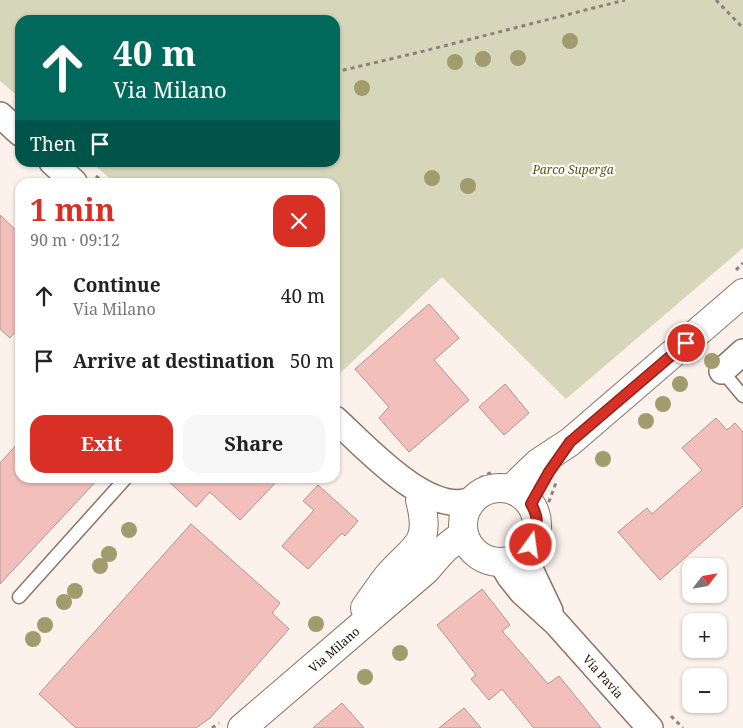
<!DOCTYPE html>
<meta charset="utf-8">
<style>
body{margin:0;font-family:"Noto Serif",serif;background:#f6f6f6;color:#222;height:100vh;display:flex;flex-direction:column;font-size:19px;white-space:nowrap}
*{box-sizing:border-box;margin:0}
p{font-size:16px;color:#767676}
.icon{flex:none;width:28px;height:28px;fill:none;stroke:currentColor;stroke-width:2;stroke-linecap:round;stroke-linejoin:round}
.map{position:relative;flex:1;overflow:hidden}
.side{position:absolute;left:15px;top:178px;width:325px;height:305px;display:flex;flex-direction:column;background:#fff;border-radius:15px;box-shadow:0 1px 4px #0004}
.side>*{flex:none}
.top-card{position:absolute;left:15px;top:15px;width:325px;height:152px;border-radius:15px;box-shadow:0 1px 4px #0004;background:#00695c;color:#fff;overflow:hidden}
.needle{width:32px;rotate:59deg}
.fabs{position:absolute;left:682px;top:558px;display:grid;gap:10px}
.fabs a{display:grid;place-items:center;width:45px;height:45px;border-radius:10px;background:#fff;box-shadow:0 1px 4px #0004;font-size:25px}
.pin{position:absolute;display:grid;place-items:center;width:42px;height:42px;color:#fff;margin:-21px;border:2px solid #fff;border-radius:50%;box-shadow:0 1px 5px #0007}
.me{position:absolute;width:55px;margin:-28px;rotate:14deg;stroke-linejoin:round;filter:drop-shadow(0 0 4px #0008)}
.turn{display:flex;align-items:center;gap:18px;height:105px;padding:0 15px;font-size:22px}
.turn .icon{width:65px;height:65px;stroke-width:2.5}
.turn b{display:block;font-size:35px;line-height:42px}
.then{display:flex;align-items:center;height:48px;padding:0 15px;background:#0003;gap:10px;font-size:19px}
.round{display:grid;place-items:center;flex:none;width:52px;height:52px;border-radius:15px;background:#f6f6f6}
.head{display:flex;align-items:center;justify-content:space-between;height:85px;padding:0 15px}
h1{font-size:30px;font-weight:700;line-height:38px;color:#d93025}
.primary-button{display:flex;gap:10px;margin-top:auto;padding:10px 15px}
.primary-button a{flex:1;height:58px;border-radius:15px;background:#d93025;color:#fff;font-size:20px;font-weight:700;line-height:58px;text-align:center}
.primary-button a+a{background:#f6f6f6;color:#222}
ul{padding:0;list-style:none}
li{display:flex;align-items:center;gap:15px;height:65px;padding:0 15px}
li div{flex:1}
li b{display:block;font-size:19px}
li em{font-style:normal}
.map>svg:first-child{display:block}
.green{fill:#d6d6bb}
.building{fill:#f3bfba;stroke:#b09390}
.lines{fill:none;stroke-linecap:round;stroke-linejoin:round}
.lane-casing{stroke:#8b7467;stroke-width:15}
.street-casing{stroke:#8b7467;stroke-width:28}
.secondary-casing{stroke:#8b7467;stroke-width:30}
.path{stroke:#8c827d;stroke-width:3;stroke-dasharray:4 4;stroke-linecap:butt}
.lane{stroke:#fff;stroke-width:12}
.street{stroke:#fff;stroke-width:25}
.secondary{stroke:#fff;stroke-width:28}
.tree{fill:#a29b6e}
.route-casing{stroke:#8d1f18;stroke-width:12}
.route{stroke:#d93025;stroke-width:9}
.labels{text-anchor:middle;dominant-baseline:central;stroke-width:4.5;stroke-linejoin:round;paint-order:stroke}
.park-label{font-size:12px;font-style:italic;fill:#585508;stroke:#fff}
.street-label{font-size:12px;fill:#170e09;stroke:#fff}
</style>
<div class="map">
<svg width="743" height="728" viewBox="0 0 743 728">
<rect width="100%" height="100%" fill="#fcf1eb"/>
<path class="green" d="M 0,0 L 743,0 L 743,248 L 566,399 L 442,277 L 335,378 L 335,182 L 114,182 L 92,163 L 335,162 L 335,20 L 20,20 L 20,98 L 0,81 Z"/>
<path class="building" d="M 0,215 L 20,234 L 20,327 L 10,338 L 0,329 Z
M 429,304 L 459,338 L 434,360 L 469,400 L 409,452 L 379,418 L 389,407 L 355,369 Z
M 505,384 L 529,413 L 504,435 L 479,407 Z
M 716,418 L 727,430 L 735,423 L 743,432 L 743,506 L 660,580 L 618,532 L 647,508 L 652,514 L 702,470 L 682,448 Z
M 20,441 L 20,478 L 99,478 L 0,584 L 0,463 Z
M 165,478 L 280,478 L 240,520 L 210,492 L 196,507 Z
M 318,485 L 358,521 L 345,536 L 342,533 L 308,569 L 282,546 L 314,510 L 303,501 Z
M 191,524 L 280,603 L 272,613 L 289,629 L 210,718 L 196,728 L 76,728 L 39,694 Z
M 482,589 L 510,625 L 502,631 L 548,684 L 559,676 L 601,728 L 534,728 L 502,689 L 489,700 L 471,679 L 476,675 L 437,625 Z
M 342,703 L 364,728 L 313,728 Z
M 464,708 L 481,728 L 439,728 Z"/>
<g class="lines">
<g class="lane-casing">
<path id="lane" d="M 722,371 L 743,396
M 19,597 L 126,478"/>
</g>
<g class="street-casing">
<g id="street">
<path d="M 0,115 L 20,133"/>
<path d="M 52,162 L 74,182"/>
<path d="M 722,371 L 743,352"/>
<path d="M 335,419 C 366,447 428,517 472,500"/>
<path d="M 523,554 L 550,611"/>
<path id="s1" d="M 501,562 L 510,577 L 522,592 L 556,623 L 650,728"/>
</g>
</g>
<g class="secondary-casing">
<g id="secondary">
<circle cx="500" cy="525" r="37"/>
<path d="M 511,489 L 538,463 L 570,442 L 743,293"/>
<path d="M 365,608 C 373,597 380,586 388,576 C 414,546 432,546 420,500"/>
<path id="s2" d="M 242,728 L 426,570 C 438,556 448,543 464,535"/>
</g>
</g>
<path class="path" d="M 716,0 L 743,28
M 335,72 L 420,52 L 625,0
M 96,176 L 103,182
M 736,270 L 743,263
M 480,478 L 492,472
M 548,550 L 547,507 L 557,480
M 671,716 L 683,728
M 212,728 L 219,723"/>
<use href="#lane" class="lane"/>
<use href="#street" class="street"/>
<use href="#secondary" class="secondary"/>
</g>
<g class="tree">
<circle cx="570" cy="41" r="8"/>
<circle cx="518" cy="58" r="8"/>
<circle cx="483" cy="59" r="8"/>
<circle cx="455" cy="62" r="8"/>
<circle cx="362" cy="88" r="8"/>
<circle cx="432" cy="178" r="8"/>
<circle cx="468" cy="186" r="8"/>
<circle cx="712" cy="361" r="8"/>
<circle cx="680" cy="384" r="8"/>
<circle cx="663" cy="404" r="8"/>
<circle cx="646" cy="421" r="8"/>
<circle cx="603" cy="459" r="8"/>
<circle cx="129" cy="530" r="8"/>
<circle cx="109" cy="554" r="8"/>
<circle cx="100" cy="566" r="8"/>
<circle cx="75" cy="591" r="8"/>
<circle cx="64" cy="602" r="8"/>
<circle cx="316" cy="624" r="8"/>
<circle cx="45" cy="625" r="8"/>
<circle cx="33" cy="639" r="8"/>
<circle cx="400" cy="653" r="8"/>
<circle cx="365" cy="677" r="8"/>
</g>
<g class="lines">
<g class="route-casing">
<path id="route" d="M 531,545 C 539,531 539,517 531,504 L 549,472 L 570,442 L 686,343"/>
</g>
<use href="#route" class="route"/>
</g>
<g class="labels">
<g class="park-label">
<text x="573" y="169">Parco Superga</text>
</g>
<g class="street-label">
<text stroke="none"><textPath href="#s2" startOffset="121">Via Milano</textPath></text>
<text stroke="none"><textPath href="#s1" startOffset="154">Via Pavia</textPath></text>
</g>
</g>
</svg>
<div class="fabs">
<a><svg class="needle" viewBox="-14 -14 28 28"><path d="M0-13l5 13h-10z" fill="#e53935"/><path d="M0 13l5-13h-10z" fill="#767676"/></svg></a>
<a>+</a>
<a>−</a>
</div>
<div class="pin" style="left:686px;top:343px;background:#d93025"><svg class="icon" aria-label="arrive" viewBox="0 0 24 24"><path d="M6 21V4h12l-3 4 3 4H6"/></svg></div>
<svg class="me" style="left:531px;top:545px" viewBox="-20 -20 40 40"><circle r="17" fill="#d93025" stroke="#fff" stroke-width="3"/><path d="M0-11L8 9 0 5-8 9z" fill="#fff"/></svg>
<div class="top-card">
<div class="turn"><svg class="icon" aria-label="ahead" viewBox="0 0 24 24"><path d="M12 20V5M6 11l6-6 6 6"/></svg><div><b>40 m</b>Via Milano</div></div>
<div class="then">Then<svg class="icon" aria-label="arrive" viewBox="0 0 24 24"><path d="M6 21V4h12l-3 4 3 4H6"/></svg></div>
</div>
<section class="side">
<div class="head"><div><h1>1 min</h1><p>90 m · 09:12</p></div><a class="round" style="background:#d93025;color:#fff"><svg class="icon" aria-label="close" viewBox="0 0 24 24"><path d="M6 6l12 12M18 6L6 18"/></svg></a></div>
<ul>
<li><svg class="icon" aria-label="ahead" viewBox="0 0 24 24"><path d="M12 20V5M6 11l6-6 6 6"/></svg><div><b>Continue</b><p>Via Milano</p></div><em>40 m</em></li>
<li><svg class="icon" aria-label="arrive" viewBox="0 0 24 24"><path d="M6 21V4h12l-3 4 3 4H6"/></svg><div><b>Arrive at destination</b></div><em>50 m</em></li>
</ul>
<div class="primary-button"><a>Exit</a><a>Share</a></div>
</section>
</div>
